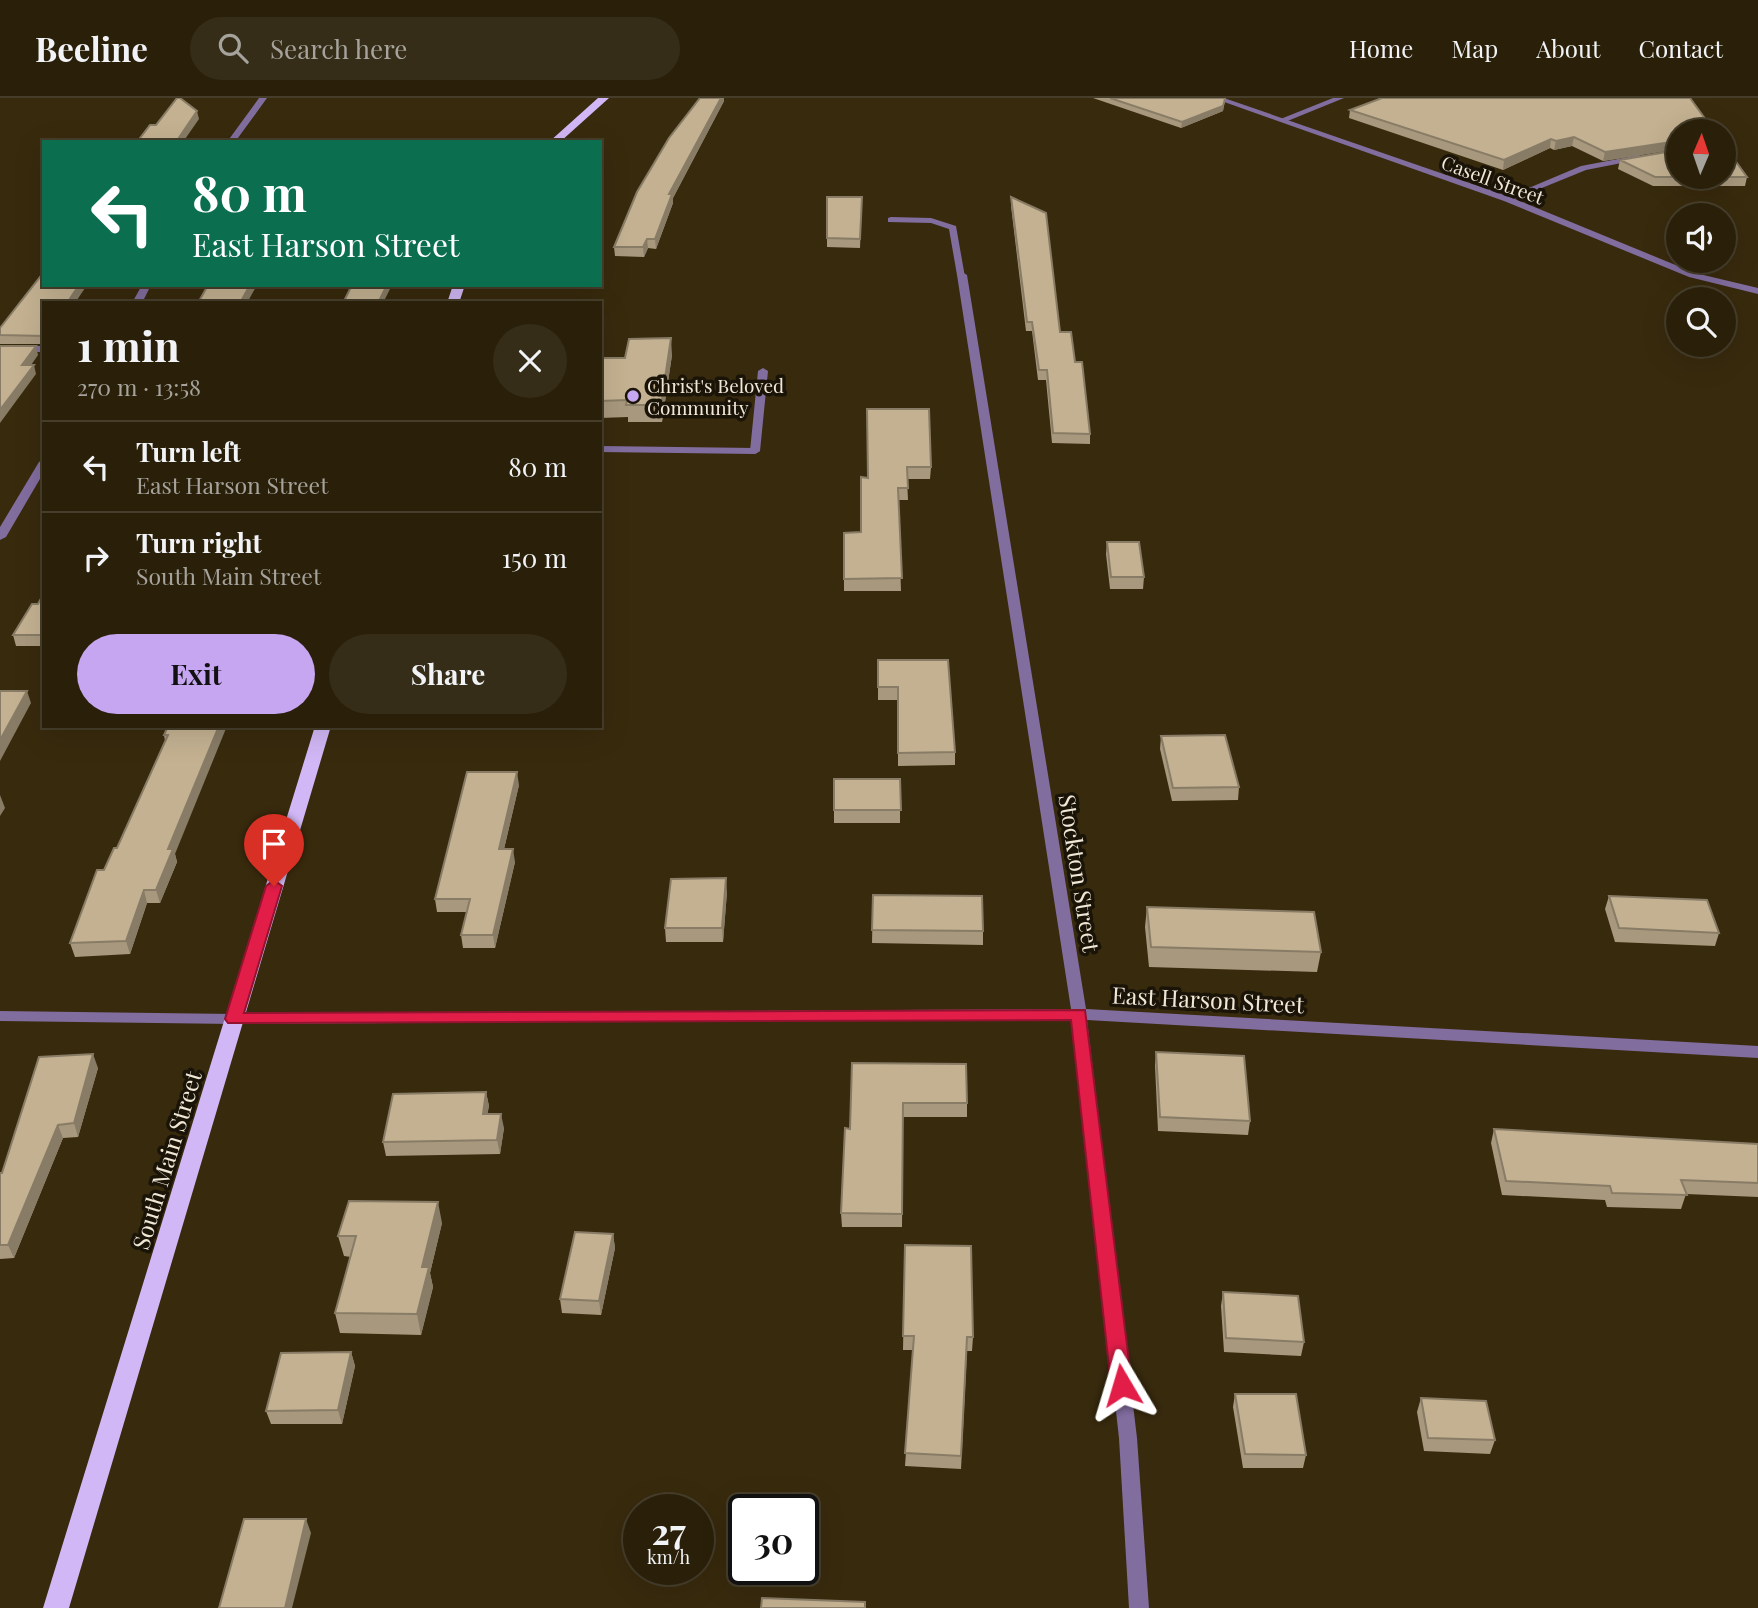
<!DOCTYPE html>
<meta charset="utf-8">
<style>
body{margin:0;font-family:"Playfair Display",serif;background:#362d18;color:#f1f3f6;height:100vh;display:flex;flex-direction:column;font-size:26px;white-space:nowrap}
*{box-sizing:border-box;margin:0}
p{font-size:23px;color:#a5a39c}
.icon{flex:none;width:38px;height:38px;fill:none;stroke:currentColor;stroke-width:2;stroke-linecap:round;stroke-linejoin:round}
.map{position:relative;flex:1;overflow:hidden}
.details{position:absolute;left:42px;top:203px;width:560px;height:427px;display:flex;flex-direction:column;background:#2a200a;border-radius:0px;box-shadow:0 7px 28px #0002,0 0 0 2px #463e2b}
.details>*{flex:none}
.guide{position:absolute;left:42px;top:42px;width:560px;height:147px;border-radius:0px;box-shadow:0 7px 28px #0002,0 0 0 2px #463e2b;background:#0b6e4f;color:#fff;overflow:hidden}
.needle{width:46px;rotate:2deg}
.tools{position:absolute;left:1666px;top:21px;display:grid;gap:14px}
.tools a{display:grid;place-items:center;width:70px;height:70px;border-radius:50%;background:#2a200a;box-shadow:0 7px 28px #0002,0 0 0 2px #463e2b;font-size:35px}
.speed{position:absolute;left:623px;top:1396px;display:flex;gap:14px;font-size:35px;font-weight:700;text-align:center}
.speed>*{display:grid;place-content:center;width:91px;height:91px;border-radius:50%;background:#2a200a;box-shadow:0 7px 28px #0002,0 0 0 2px #463e2b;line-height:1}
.speed small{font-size:18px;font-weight:400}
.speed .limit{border:4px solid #111;border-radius:10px;background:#fff;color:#111}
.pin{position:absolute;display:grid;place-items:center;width:60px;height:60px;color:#fff;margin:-72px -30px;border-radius:50% 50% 50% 0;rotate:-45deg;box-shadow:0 0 7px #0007}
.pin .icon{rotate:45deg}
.me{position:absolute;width:77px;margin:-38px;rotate:353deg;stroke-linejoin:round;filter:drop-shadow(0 0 5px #0008)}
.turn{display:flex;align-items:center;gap:24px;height:147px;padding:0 35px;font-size:32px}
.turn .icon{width:91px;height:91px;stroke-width:2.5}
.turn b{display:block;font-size:49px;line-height:60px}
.round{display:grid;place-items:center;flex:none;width:74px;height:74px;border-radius:37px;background:#362d18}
.overview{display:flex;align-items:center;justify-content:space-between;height:119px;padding:0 35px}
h1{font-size:42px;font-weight:700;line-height:52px}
.cta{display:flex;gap:14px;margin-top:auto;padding:14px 35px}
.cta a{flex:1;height:80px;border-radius:42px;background:#c6a6f0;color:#111;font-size:28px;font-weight:700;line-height:80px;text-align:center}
.cta a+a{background:#362d18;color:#f1f3f6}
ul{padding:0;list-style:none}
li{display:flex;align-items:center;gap:21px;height:91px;padding:0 35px;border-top:2px solid #463e2b}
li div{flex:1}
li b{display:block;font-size:26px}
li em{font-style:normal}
header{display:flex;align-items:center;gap:42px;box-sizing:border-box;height:98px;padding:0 35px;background:#2a200a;border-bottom:2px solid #463e2b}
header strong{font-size:33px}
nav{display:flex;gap:38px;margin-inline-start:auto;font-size:24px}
.search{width:490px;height:63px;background:#362d18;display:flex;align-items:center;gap:18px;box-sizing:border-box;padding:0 24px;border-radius:38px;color:#a5a39c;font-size:26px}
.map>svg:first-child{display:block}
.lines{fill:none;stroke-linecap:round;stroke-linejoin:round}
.service{fill:#826d9f;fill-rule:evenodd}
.minor{fill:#826d9f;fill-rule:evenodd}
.tertiary{fill:#826d9f;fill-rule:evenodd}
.primary{fill:#d1b7f5;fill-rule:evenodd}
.wall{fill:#a8987d}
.shaded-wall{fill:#887c66}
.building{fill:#c3b191;stroke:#887c66;stroke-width:2}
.route{fill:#e11d48;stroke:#92132f;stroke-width:2}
.poi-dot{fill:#c6a6f0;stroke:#1a1408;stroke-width:2.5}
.labels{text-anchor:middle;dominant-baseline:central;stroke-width:7;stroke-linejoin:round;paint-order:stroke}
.far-street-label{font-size:19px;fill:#f1e7d7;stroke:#1a1408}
.far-poi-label{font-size:19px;fill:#f1e7d7;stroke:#1a1408;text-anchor:start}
.street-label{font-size:23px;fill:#f1e7d7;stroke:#1a1408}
</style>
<header>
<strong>Beeline</strong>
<div class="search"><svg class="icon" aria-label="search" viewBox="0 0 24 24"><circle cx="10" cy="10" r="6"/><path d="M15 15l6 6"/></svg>Search here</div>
<nav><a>Home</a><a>Map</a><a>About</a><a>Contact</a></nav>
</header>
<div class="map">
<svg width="1758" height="1510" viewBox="0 0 1758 1510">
<rect width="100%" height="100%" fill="#382a0d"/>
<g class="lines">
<path class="service" d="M 891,119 L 931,120 L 956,128 L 965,179 L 957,177 L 949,131 L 931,125 L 888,124 L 888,120 Z
M 763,270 L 768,273 L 760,353 L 755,356 L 750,353 L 758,273 Z"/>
<path class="minor" d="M 259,0 L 267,0 L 235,44 L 227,44 Z
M 1333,0 L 1344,0 L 1285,24 L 1278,22 Z
M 1639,57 L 1643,59 L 1642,61 L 1586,72 L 1510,103 L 1503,101 L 1581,68 Z
M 962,174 L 967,177 L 1086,911 L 1758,948 L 1758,960 L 1087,922 L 1137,1340 L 1149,1510 L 1129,1510 L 1119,1340 L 1072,921 L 234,926 L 0,923 L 0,913 L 234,916 L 1071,911 L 957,177 Z
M 142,187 L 151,187 L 142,205 L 132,205 Z
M 0,248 L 44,248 L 44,254 L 0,254 Z
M 600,348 L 755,350 L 760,353 L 755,356 L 600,354 Z
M 44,361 L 44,374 L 6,439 L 0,442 L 0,429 L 39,364 Z"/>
<path class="tertiary" d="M 1213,0 L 1224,0 L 1510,99 L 1695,175 L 1758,190 L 1758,196 L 1689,179 L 1504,103 Z"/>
<path class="primary" d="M 598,0 L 609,0 L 560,44 L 549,44 Z
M 453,187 L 465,187 L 459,205 L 447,205 Z
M 315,628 L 331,628 L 69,1510 L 43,1510 Z"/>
</g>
<path class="wall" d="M 700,0 L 724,0 L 724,3 L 673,100 L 673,105 L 656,151 L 648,150 L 644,159 L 615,158 L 614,149 Z
M 1093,0 L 1223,0 L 1225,1 L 1223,13 L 1181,30 Z
M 1350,12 L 1678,33 L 1678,79 L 1747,79 L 1745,88 L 1653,88 L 1618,71 L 1620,62 L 1678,51 L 1603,63 L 1572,48 L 1554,52 L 1550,50 L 1503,72 L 1349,20 Z
M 827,99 L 862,99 L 860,150 L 827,149 Z
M 1011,99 L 1060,234 L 1075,264 L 1090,336 L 1090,346 L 1052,345 L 1046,282 L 1038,282 L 1032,233 L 1026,233 L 1011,108 Z
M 44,205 L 44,246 L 0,246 L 0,230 L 19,206 Z
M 672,257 L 662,324 L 628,324 L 628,319 L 600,320 L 600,260 L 625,260 Z
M 867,311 L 931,369 L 930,381 L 907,381 L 908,402 L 898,402 L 901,493 L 844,493 L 844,435 L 861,434 L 868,380 Z
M 1107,444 L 1144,479 L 1143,491 L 1110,491 L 1106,456 Z
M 44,495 L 44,548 L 16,548 L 13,537 L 38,506 Z
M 878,562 L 955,654 L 955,667 L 898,668 L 898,602 L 878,602 Z
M 168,628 L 175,756 L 177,764 L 160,805 L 147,805 L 130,856 L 75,859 L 70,845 L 104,772 L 117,750 L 165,643 L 164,637 Z
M 1161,638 L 1239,689 L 1238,702 L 1172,703 L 1160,651 Z
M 900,681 L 900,725 L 834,725 L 834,712 Z
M 519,687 L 504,751 L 515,764 L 495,850 L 463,850 L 461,837 L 467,814 L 437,814 L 435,801 Z
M 727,794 L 723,844 L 666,844 L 665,830 Z
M 873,797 L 983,833 L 983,847 L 872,845 Z
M 1609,798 L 1719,835 L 1715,848 L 1615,844 L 1605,811 Z
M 1147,809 L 1321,854 L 1317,874 L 1149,869 L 1145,829 Z
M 1156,954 L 1250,1023 L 1248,1037 L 1158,1033 L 1155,968 Z
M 852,965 L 967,1005 L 967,1019 L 903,1019 L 902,1129 L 842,1129 L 841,1115 L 850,1031 Z
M 98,970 L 78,1039 L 63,1040 L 14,1160 L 0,1161 L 0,1075 L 2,1075 Z
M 486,994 L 489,1008 L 487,1016 L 504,1030 L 500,1056 L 386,1058 L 383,1044 Z
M 1494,1031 L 1758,1046 L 1758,1099 L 1686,1096 L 1681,1111 L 1607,1109 L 1605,1102 L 1502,1097 L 1491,1045 Z
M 442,1125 L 430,1175 L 433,1189 L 421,1237 L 340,1235 L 335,1215 L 351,1159 L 344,1158 L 338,1138 Z
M 613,1136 L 615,1150 L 601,1217 L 562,1215 L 560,1201 Z
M 905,1147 L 973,1239 L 972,1253 L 967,1253 L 961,1371 L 905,1368 L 913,1252 L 903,1252 Z
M 1223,1194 L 1304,1244 L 1301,1258 L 1224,1254 L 1221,1208 Z
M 351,1254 L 355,1268 L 342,1326 L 271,1326 L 266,1313 Z
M 1235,1296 L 1306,1357 L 1303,1370 L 1243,1370 L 1233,1309 Z
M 1421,1300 L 1495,1342 L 1490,1356 L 1424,1353 L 1417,1314 Z"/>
<path class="shaded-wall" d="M 721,0 L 724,0 L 724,3 L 673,100 L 673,105 L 656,151 L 655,141 L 669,96 Z
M 1225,1 L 1223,13 L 1181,30 L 1182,24 Z
M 197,13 L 199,21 L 183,44 L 176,44 Z
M 1574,39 L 1572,48 L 1554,52 L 1556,43 Z
M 1551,41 L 1550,50 L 1503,72 L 1504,62 Z
M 1678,43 L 1678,51 L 1603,63 L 1605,54 Z
M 647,141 L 648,150 L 644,159 L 643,149 Z
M 79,187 L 87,187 L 75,205 L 67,205 Z
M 250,187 L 257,187 L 247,205 L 240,205 Z
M 387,187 L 392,187 L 383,205 L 378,205 Z
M 671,240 L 672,257 L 662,324 L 661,307 Z
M 36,248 L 38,257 L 25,276 L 22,267 Z
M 34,267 L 36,276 L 0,325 L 0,312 Z
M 27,593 L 31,605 L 0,663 L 0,642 Z
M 219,628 L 227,628 L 175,756 L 177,764 L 160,805 L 156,792 L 168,751 Z
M 517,674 L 519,687 L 501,764 L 499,751 Z
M 0,697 L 5,710 L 0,718 Z
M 513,751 L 515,764 L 495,850 L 493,837 Z
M 726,780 L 727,794 L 723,844 L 722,830 Z
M 144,792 L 147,805 L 130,856 L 126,843 Z
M 93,956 L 98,970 L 78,1039 L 74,1025 Z
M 486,994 L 489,1008 L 485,1030 L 483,1016 Z
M 501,1016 L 504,1030 L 500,1056 L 497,1042 Z
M 58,1027 L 63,1040 L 14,1160 L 8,1147 Z
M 438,1104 L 442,1125 L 430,1175 L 433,1189 L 421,1237 L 417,1216 L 422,1169 Z
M 613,1136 L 615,1150 L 601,1217 L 599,1203 Z
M 351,1254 L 355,1268 L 342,1326 L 338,1312 Z
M 306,1421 L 311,1435 L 292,1510 L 285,1510 Z"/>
<path class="building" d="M 177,0 L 180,0 L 197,13 L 176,44 L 137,44 L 150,27 L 156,27 Z
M 700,0 L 721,0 L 669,96 L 672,96 L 655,141 L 647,141 L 643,149 L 614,149 L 637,94 L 669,40 Z
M 1110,0 L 1223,0 L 1225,1 L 1223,8 L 1182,24 Z
M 1382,0 L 1690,0 L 1714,33 L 1678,33 L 1678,43 L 1605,54 L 1574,39 L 1556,43 L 1551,41 L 1504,62 L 1350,12 Z
M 1724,47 L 1747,79 L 1655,79 L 1620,62 L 1678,52 L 1678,79 L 1724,79 Z
M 827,99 L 862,99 L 860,141 L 827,140 Z
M 1011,99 L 1046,115 L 1060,234 L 1071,234 L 1075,264 L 1082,264 L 1090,336 L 1053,335 L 1047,272 L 1039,272 L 1032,224 L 1027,224 Z
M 44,174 L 44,187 L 79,187 L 67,205 L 44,205 L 44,238 L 0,237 L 0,230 Z
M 208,187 L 250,187 L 240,205 L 198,205 Z
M 352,187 L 387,187 L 378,205 L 343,205 Z
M 671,240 L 661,307 L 626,307 L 627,302 L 600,303 L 600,260 L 625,260 L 629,241 Z
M 0,248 L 36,248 L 22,267 L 34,267 L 0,312 Z
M 867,311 L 929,311 L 931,369 L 907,369 L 908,390 L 898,390 L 902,480 L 844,481 L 844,435 L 861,434 L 861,379 L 868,380 Z
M 1107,444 L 1139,444 L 1144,479 L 1111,479 Z
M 44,495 L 44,537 L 13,537 L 32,506 L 38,506 Z
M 878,562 L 948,562 L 955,654 L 898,655 L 898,589 L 878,589 Z
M 0,593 L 27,593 L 0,642 Z
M 168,628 L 219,628 L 168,751 L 173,751 L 156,792 L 144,792 L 126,843 L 70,845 L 97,772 L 104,772 L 114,750 L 117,750 L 168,637 L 164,637 Z
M 1225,637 L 1239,689 L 1173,690 L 1161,638 Z
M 467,674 L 517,674 L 499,751 L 513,751 L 493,837 L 461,837 L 470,801 L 435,801 Z
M 834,681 L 900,681 L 901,712 L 834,712 Z
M 726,780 L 722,830 L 665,830 L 671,781 Z
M 873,797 L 982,798 L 983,833 L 872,832 Z
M 1609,798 L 1707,802 L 1719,835 L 1619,830 Z
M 1147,809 L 1314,814 L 1321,854 L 1151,849 Z
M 1156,954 L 1244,958 L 1250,1023 L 1160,1019 Z
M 93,956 L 74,1025 L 58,1027 L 8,1147 L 0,1147 L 0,1075 L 2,1075 L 39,959 Z
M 852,965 L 966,966 L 967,1005 L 903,1005 L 902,1116 L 841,1115 L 845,1030 L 850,1031 Z
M 486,994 L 483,1016 L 501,1016 L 497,1042 L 383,1044 L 393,996 Z
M 1494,1031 L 1758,1046 L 1758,1085 L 1681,1082 L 1687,1097 L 1612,1095 L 1610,1088 L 1506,1083 Z
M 349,1103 L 438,1104 L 422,1169 L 429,1169 L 417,1216 L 335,1215 L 356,1138 L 338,1138 Z
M 575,1134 L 613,1136 L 599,1203 L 560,1201 Z
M 905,1147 L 971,1148 L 973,1239 L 967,1239 L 961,1358 L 905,1355 L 914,1238 L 903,1238 Z
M 1223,1194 L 1298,1198 L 1304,1244 L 1226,1240 Z
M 351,1254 L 338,1312 L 266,1313 L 281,1255 Z
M 1235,1296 L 1296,1296 L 1306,1357 L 1245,1356 Z
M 1421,1300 L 1486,1303 L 1495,1342 L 1428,1340 Z
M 244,1421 L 306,1421 L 285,1510 L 219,1510 Z
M 762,1500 L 865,1504 L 865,1510 L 761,1510 Z"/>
<path class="route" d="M 274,782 L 282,788 L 244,915 L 1085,912 L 1132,1287 L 1129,1293 L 1122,1295 L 1114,1293 L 1111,1287 L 1071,922 L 228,925 L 225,921 L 266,788 Z"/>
<circle class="poi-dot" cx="633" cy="298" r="7"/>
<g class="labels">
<g class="far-street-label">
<text transform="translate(1493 81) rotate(20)">Casell Street</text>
</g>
<g class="far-poi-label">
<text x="647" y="287">Christ's Beloved<tspan x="647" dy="22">Community</tspan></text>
</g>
<g class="street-label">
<text transform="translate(1080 775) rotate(81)">Stockton Street</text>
<text transform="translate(1208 901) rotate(3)">East Harson Street</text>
<text transform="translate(166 1062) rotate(-73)">South Main Street</text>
</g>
</g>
</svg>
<div class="tools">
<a><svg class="needle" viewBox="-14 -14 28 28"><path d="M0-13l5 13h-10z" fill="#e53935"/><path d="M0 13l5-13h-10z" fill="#a5a39c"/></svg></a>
<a><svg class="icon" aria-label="sound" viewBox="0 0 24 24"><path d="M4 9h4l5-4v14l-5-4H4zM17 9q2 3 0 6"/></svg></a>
<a><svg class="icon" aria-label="search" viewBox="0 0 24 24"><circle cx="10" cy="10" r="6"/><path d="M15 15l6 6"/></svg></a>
</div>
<div class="speed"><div>27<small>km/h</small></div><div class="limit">30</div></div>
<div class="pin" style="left:274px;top:788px;background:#d93025"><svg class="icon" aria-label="arrive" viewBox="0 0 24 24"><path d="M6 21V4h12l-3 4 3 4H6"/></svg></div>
<svg class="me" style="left:1122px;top:1287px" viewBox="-20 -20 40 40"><path d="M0-17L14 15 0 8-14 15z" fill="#e11d48" stroke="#fff" stroke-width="4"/></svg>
<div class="guide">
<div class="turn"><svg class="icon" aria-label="left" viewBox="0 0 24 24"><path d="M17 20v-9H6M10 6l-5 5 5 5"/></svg><div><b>80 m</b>East Harson Street</div></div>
</div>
<section class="details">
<div class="overview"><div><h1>1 min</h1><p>270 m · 13:58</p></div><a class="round"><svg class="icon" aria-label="close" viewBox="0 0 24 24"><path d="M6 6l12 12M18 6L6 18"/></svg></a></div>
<ul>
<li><svg class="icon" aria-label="left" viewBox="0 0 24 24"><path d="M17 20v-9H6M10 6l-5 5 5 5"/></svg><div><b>Turn left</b><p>East Harson Street</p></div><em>80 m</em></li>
<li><svg class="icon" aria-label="right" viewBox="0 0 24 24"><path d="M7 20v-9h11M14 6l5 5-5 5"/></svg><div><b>Turn right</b><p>South Main Street</p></div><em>150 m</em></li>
</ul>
<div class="cta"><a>Exit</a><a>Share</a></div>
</section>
</div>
